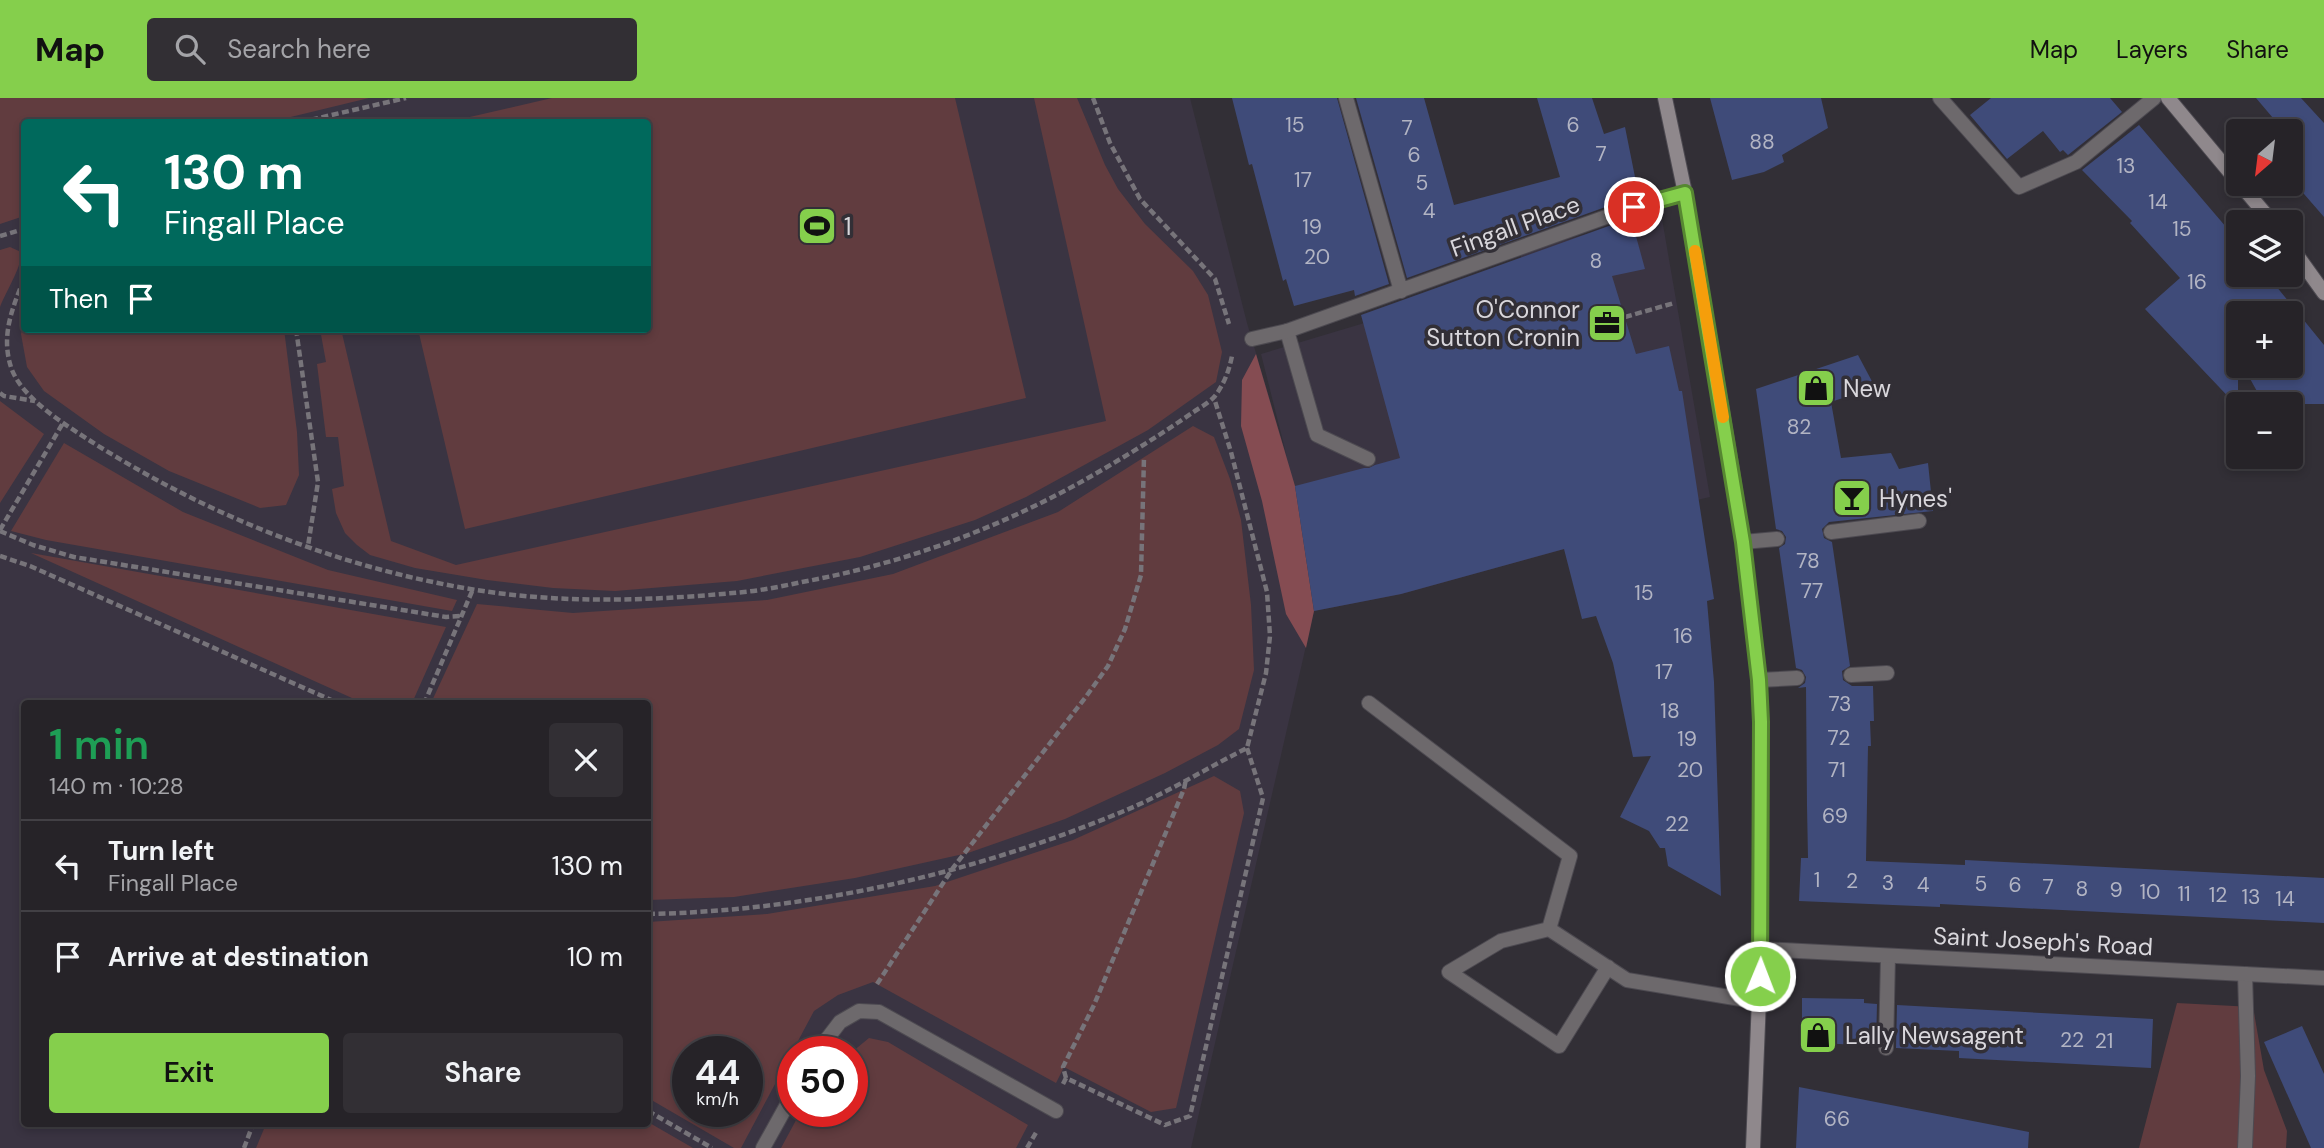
<!DOCTYPE html>
<meta charset="utf-8">
<style>
body{margin:0;font-family:"DM Sans",sans-serif;background:#322f34;color:#f1f3f6;height:100vh;display:flex;flex-direction:column;font-size:26px;white-space:nowrap}
*{box-sizing:border-box;margin:0}
p{font-size:23px;color:#a4a4a8}
.icon{flex:none;width:38px;height:38px;fill:none;stroke:currentColor;stroke-width:2;stroke-linecap:round;stroke-linejoin:round}
.map{position:relative;flex:1;overflow:hidden}
.side{position:absolute;left:21px;top:602px;width:630px;height:427px;display:flex;flex-direction:column;background:#262328;border-radius:7px;box-shadow:0 4px 10px #0003,0 0 0 2px #424045}
.side>*{flex:none}
.hud{position:absolute;left:21px;top:21px;width:630px;height:214px;border-radius:7px;box-shadow:0 4px 10px #0003,0 0 0 2px #424045;background:#00695c;color:#fff;overflow:hidden}
.needle{width:46px;rotate:208deg}
.controls{position:absolute;left:2226px;top:21px;display:grid;gap:14px}
.controls a{display:grid;place-items:center;width:77px;height:77px;border-radius:7px;background:#262328;box-shadow:0 4px 10px #0003,0 0 0 2px #424045;font-size:35px}
.speed{position:absolute;left:672px;top:938px;display:flex;gap:14px;font-size:35px;font-weight:700;text-align:center}
.speed>*{display:grid;place-content:center;width:91px;height:91px;border-radius:50%;background:#262328;box-shadow:0 4px 10px #0003,0 0 0 2px #424045;line-height:1}
.speed small{font-size:18px;font-weight:400}
.speed .limit{border:10px solid #d22;background:#fff;color:#111}
.pin{position:absolute;display:grid;place-items:center;width:60px;height:60px;color:#fff;margin:-30px;border:4px solid #fff;border-radius:50%;box-shadow:0 2px 7px #0007}
.me{position:absolute;width:77px;margin:-38px;rotate:1deg;stroke-linejoin:round;filter:drop-shadow(0 0 5px #0008)}
.turn{display:flex;align-items:center;gap:24px;height:147px;padding:0 28px;font-size:32px}
.turn .icon{width:91px;height:91px;stroke-width:2.5}
.turn b{display:block;font-size:49px;line-height:60px}
.then{display:flex;align-items:center;height:66px;padding:0 28px;background:#0003;gap:14px;font-size:26px}
.round{display:grid;place-items:center;flex:none;width:74px;height:74px;border-radius:7px;background:#322f34}
.head{display:flex;align-items:center;justify-content:space-between;height:119px;padding:0 28px}
h1{font-size:42px;font-weight:600;line-height:52px;color:#1e9e55}
.primary-button{display:flex;gap:14px;margin-top:auto;padding:14px 28px}
.primary-button a{flex:1;height:80px;border-radius:7px;background:#85cf4c;color:#111;font-size:28px;font-weight:600;line-height:80px;text-align:center}
.primary-button a+a{background:#322f34;color:#f1f3f6}
ul{padding:0;list-style:none}
li{display:flex;align-items:center;gap:21px;height:91px;padding:0 28px;border-top:2px solid #424045}
li div{flex:1}
li b{display:block;font-size:26px}
li em{font-style:normal}
header{display:flex;align-items:center;gap:42px;box-sizing:border-box;height:98px;padding:0 35px;background:#85cf4c;color:#111}
header strong{font-size:33px}
nav{display:flex;gap:38px;margin-inline-start:auto;font-size:24px}
.search{width:490px;height:63px;background:#322f34;display:flex;align-items:center;gap:18px;box-sizing:border-box;padding:0 24px;border-radius:7px;color:#a4a4a8;font-size:26px}
.map>svg:first-child{display:block}
.built{fill:#3a3442;fill-rule:evenodd}
.green{fill:#613c3f;fill-rule:evenodd}
.forest{fill:#854c52}
.building{fill:#3f4b79}
.lines{fill:none;stroke-linecap:round;stroke-linejoin:round}
.service-casing{stroke:#4d4a51;stroke-width:16}
.pedestrian-casing{stroke:#4d4a51;stroke-width:16}
.minor-casing{stroke:#4d4a51;stroke-width:16}
.secondary-casing{stroke:#4d4a51;stroke-width:16}
.path{stroke:#77747a;stroke-width:4.5;stroke-dasharray:7 3.5;stroke-linecap:butt}
.service{stroke:#6d696c;stroke-width:14}
.pedestrian{stroke:#6d696c;stroke-width:14}
.minor{stroke:#6d696c;stroke-width:14}
.secondary{stroke:#8f888c;stroke-width:14}
.route-casing{stroke:#568731;stroke-width:18}
.route{stroke:#85cf4c;stroke-width:12}
.slow{stroke:#f59e0b;stroke-width:12}
.labels{text-anchor:middle;dominant-baseline:central;stroke-width:7;stroke-linejoin:round;paint-order:stroke}
.number-label{font-size:21px;fill:#b2b4c3}
.poi-label{font-size:24px;fill:#d9d7dc;stroke:#322f36;text-anchor:start}
.street-label{font-size:24px;fill:#d9d7dc;stroke:#322f36}
</style>
<header>
<strong>Map</strong>
<div class="search"><svg class="icon" aria-label="search" viewBox="0 0 24 24"><circle cx="10" cy="10" r="6"/><path d="M15 15l6 6"/></svg>Search here</div>
<nav><a>Map</a><a>Layers</a><a>Share</a></nav>
</header>
<div class="map">
<svg width="2324" height="1050" viewBox="0 0 2324 1050">
<rect width="100%" height="100%" fill="#322f36"/>
<path class="built" d="M 0,0 L 1190,0 L 1247,225 L 1287,359 L 1261,256 L 1525,177 L 1520,155 L 1661,115 L 1710,399 L 1670,408 L 1622,435 L 1402,496 L 1314,513 L 1191,1050 L 0,1050 ZM 24,24 L 648,24 L 648,231 L 24,231 ZM 24,606 L 648,606 L 648,1026 L 24,1026 ZM 688,954 L 747,954 L 747,1013 L 688,1013 ZM 793,954 L 852,954 L 852,1013 L 793,1013 Z"/>
<path class="green" d="M 0,0 L 369,0 L 270,24 L 24,24 L 24,118 L 0,126 Z
M 552,0 L 955,0 L 1026,300 L 465,431 L 418,231 L 648,231 L 648,24 L 448,24 Z
M 1034,0 L 1077,0 L 1105,67 L 1118,91 L 1145,126 L 1193,173 L 1208,197 L 1222,254 L 1216,284 L 1148,332 L 1026,399 L 975,422 L 860,459 L 737,483 L 615,493 L 553,490 L 487,482 L 415,470 L 370,457 L 357,447 L 345,435 L 336,415 L 332,391 L 344,388 L 338,339 L 326,339 L 317,266 L 326,264 L 320,231 L 341,231 L 391,443 L 456,467 L 1106,323 Z
M 10,149 L 21,154 C 23,167 5,195 0,209 L 0,152 Z
M 24,223 L 24,231 L 284,231 L 297,334 L 299,377 L 286,407 L 260,410 L 169,373 L 104,336 L 44,293 L 27,269 L 21,236 Z
M 0,303 L 44,336 L 0,405 Z
M 1193,328 L 1214,339 L 1230,381 L 1241,422 L 1251,507 L 1254,572 L 1239,631 L 1218,647 L 1165,675 L 1065,721 L 968,755 L 855,780 L 734,799 L 648,802 L 648,606 L 431,605 L 477,506 L 573,515 L 767,502 L 893,476 L 1058,414 Z
M 64,345 L 183,414 L 328,472 L 457,502 L 452,513 L 46,442 L 11,433 Z
M 31,455 L 446,529 L 412,605 L 363,605 Z
M 1214,678 L 1240,693 L 1244,715 L 1176,1010 L 1151,1014 L 1064,969 L 1056,985 L 873,884 L 838,897 L 814,913 L 741,1050 L 734,1050 L 648,1000 L 648,824 L 767,816 L 935,788 L 1073,742 ZM 688,954 L 747,954 L 747,1013 L 688,1013 Z
M 2177,905 L 2253,909 L 2264,972 L 2287,1033 L 2286,1050 L 2139,1050 Z
M 869,940 L 888,944 L 1028,1027 L 1016,1050 L 781,1050 L 801,1013 L 852,1013 L 852,954 Z
M 648,1024 L 693,1050 L 256,1050 L 266,1026 Z"/>
<path class="forest" d="M 1256,256 L 1295,388 L 1314,513 L 1306,550 L 1286,516 L 1262,403 L 1241,328 L 1242,282 Z"/>
<path class="building" d="M 1232,0 L 1337,0 L 1389,186 L 1355,198 L 1354,192 L 1294,208 L 1286,181 L 1283,183 L 1252,66 L 1249,67 Z
M 1356,0 L 1424,0 L 1454,107 L 1560,79 L 1537,0 L 1592,0 L 1604,36 L 1625,29 L 1638,94 L 1624,98 L 1625,102 L 1407,180 Z
M 1710,0 L 1821,0 L 1828,30 L 1782,57 L 1784,64 L 1764,74 L 1732,82 Z
M 1991,0 L 2110,0 L 2122,14 L 2068,57 L 2063,52 L 2060,54 L 2043,33 L 2007,61 L 1970,17 Z
M 2256,0 L 2301,0 L 2324,25 L 2324,119 L 2291,81 L 2291,33 L 2284,33 Z
M 2139,27 L 2238,143 L 2238,177 L 2267,177 L 2324,247 L 2324,306 L 2264,306 L 2243,268 L 2291,268 L 2291,215 L 2238,215 L 2238,309 L 2145,211 L 2180,180 L 2130,125 L 2132,123 L 2082,72 Z
M 1631,120 L 1645,171 L 1612,178 L 1636,256 L 1669,248 L 1679,293 L 1682,293 L 1714,501 L 1707,503 L 1714,584 L 1721,798 L 1668,768 L 1665,750 L 1660,750 L 1649,733 L 1620,719 L 1651,658 L 1633,659 L 1613,565 L 1596,518 L 1582,521 L 1564,451 L 1401,496 L 1314,513 L 1295,388 L 1364,370 L 1369,370 L 1375,367 L 1400,360 L 1361,217 Z
M 1858,257 L 1875,289 L 1831,304 L 1841,360 L 1891,355 L 1899,371 L 1928,365 L 1933,413 L 1829,424 L 1822,431 L 1824,440 L 1832,444 L 1841,505 L 1850,568 L 1842,573 L 1843,582 L 1852,588 L 1873,588 L 1874,623 L 1870,623 L 1871,648 L 1868,648 L 1866,763 L 1965,767 L 1965,762 L 2324,780 L 2324,825 L 1940,806 L 1940,809 L 1799,803 L 1801,760 L 1808,760 L 1807,708 L 1806,589 L 1798,590 L 1805,585 L 1806,579 L 1802,572 L 1796,570 L 1779,450 L 1785,446 L 1786,439 L 1782,433 L 1776,431 L 1756,291 Z
M 1802,900 L 1864,901 L 1864,905 L 1877,906 L 1876,948 L 1802,944 Z
M 1897,907 L 2153,921 L 2151,970 L 1959,960 L 1959,953 L 1896,950 Z
M 2302,928 L 2324,976 L 2324,1050 L 2311,1050 L 2264,944 Z
M 1799,989 L 2029,1034 L 2028,1050 L 1796,1050 Z"/>
<g class="lines">
<g class="service-casing">
<path id="service" d="M 1940,0 L 2019,89 L 2076,64 L 2154,0
M 1287,233 L 1317,337 L 1368,361
M 1831,434 L 1919,423
M 1743,444 L 1777,441
M 1851,577 L 1887,575
M 1759,582 L 1797,580
M 1369,605 L 1570,758 L 1549,831 L 1627,882 L 1759,904
M 1549,831 L 1501,843 L 1449,874 L 1559,948 L 1608,869
M 2245,876 L 2248,978 L 2245,1050
M 1886,950 L 1888,858"/>
</g>
<g class="pedestrian-casing">
<path id="pedestrian" d="M 817,954 L 840,924 L 859,913 L 879,914 L 1056,1013
M 763,1050 L 793,996"/>
</g>
<g class="minor-casing">
<path id="minor" d="M 1346,0 L 1401,193
M 1252,241 L 1287,233 L 1634,109 L 1685,95
M 1761,851 L 2324,880"/>
</g>
<g class="secondary-casing">
<path id="secondary" d="M 1665,0 L 1685,95 L 1731,366 L 1743,444 L 1759,582 L 1761,624 L 1761,851 L 1753,1050
M 2168,0 L 2238,84
M 2240,86 L 2272,124
M 2291,149 L 2324,195"/>
</g>
<path class="path" d="M 1093,0 L 1110,45 L 1140,101 L 1215,181 L 1229,226
M 301,24 L 406,0
M 0,138 L 24,131
M 24,181 C 12,211 0,239 12,272 C 24,302 66,327 92,344 C 212,420 349,474 490,494 C 575,506 660,502 744,494 C 764,492 783,488 802,484 C 912,464 1016,424 1112,366 C 1139,350 1166,333 1192,315 C 1199,310 1209,305 1215,298 C 1224,286 1229,273 1232,258
M 1625,219 L 1674,205
M 296,231 L 318,384 L 308,448
M 0,295 L 4,298 L 35,303
M 0,432 L 63,325
M 0,433 L 33,447 L 74,459 L 446,519 L 461,518
M 0,458 L 30,468 L 340,606
M 424,606 L 473,491
M 648,816 C 810,813 975,775 1124,713 C 1165,696 1207,670 1247,650 L 1266,575 L 1270,538 L 1267,494 L 1231,354 L 1214,300
M 877,886 L 953,770 L 1085,600 L 1108,568 L 1125,531 L 1141,477 L 1144,359
M 1066,980 L 1063,969 L 1094,907 L 1184,691 L 1186,681
M 1063,986 L 1066,980 L 1165,1027 L 1190,1018 L 1263,700 L 1247,650
M 648,1013 L 712,1050
M 244,1050 L 253,1026
M 1027,1050 L 1037,1033"/>
<use href="#service" class="service"/>
<use href="#pedestrian" class="pedestrian"/>
<use href="#minor" class="minor"/>
<use href="#secondary" class="secondary"/>
</g>
<g class="lines">
<g class="route-casing">
<path id="route" d="M 1634,109 L 1685,95 L 1743,444 L 1759,582 L 1761,624 L 1760,878"/>
</g>
<use href="#route" class="route"/>
<path class="slow" d="M 1695,153 L 1723,319"/>
</g>
<defs>
<g id="stadium-square" transform="scale(2.0125)"><rect x="-9" y="-9" width="18" height="18" rx="4" fill="#85cf4c" stroke="#322f36"/><path d="M0-5a6.5 5 0 1 0 0 10a6.5 5 0 1 0 0-10ZM-3.5-1.8h7v3.6h-7Z" fill="#111"/></g>
<g id="office-square" transform="scale(2.0125)"><rect x="-9" y="-9" width="18" height="18" rx="4" fill="#85cf4c" stroke="#322f36"/><path d="M-6-3h4V-5.5h4V-3h4V5H-6ZM-1-4.5V-3h2v-1.5ZM-6 0V1H6V0Z" fill="#111"/></g>
<g id="shop-square" transform="scale(2.0125)"><rect x="-9" y="-9" width="18" height="18" rx="4" fill="#85cf4c" stroke="#322f36"/><path d="M-5-2.5h2.3a2.7 3.5 0 0 1 5.4 0H5L5.5 6h-11ZM-1.5-2.5h3a1.5 2.3 0 0 0-3 0Z" fill="#111"/></g>
<g id="bar-square" transform="scale(2.0125)"><rect x="-9" y="-9" width="18" height="18" rx="4" fill="#85cf4c" stroke="#322f36"/><path d="M-6-5H6L.8 .8V4.5H3.5V6h-7V4.5H-.8V.8Z" fill="#111"/></g>
</defs>
<g fill-rule="evenodd">
<use href="#stadium-square" x="817" y="128"/>
<use href="#office-square" x="1607" y="225"/>
<use href="#shop-square" x="1816" y="290"/>
<use href="#bar-square" x="1852" y="400"/>
<use href="#shop-square" x="1818" y="937"/>
</g>
<g class="labels">
<g class="number-label">
<text x="1295" y="27">15</text>
<text x="1573" y="27">6</text>
<text x="1407" y="30">7</text>
<text x="1762" y="44">88</text>
<text x="1601" y="56">7</text>
<text x="1414" y="57">6</text>
<text x="2126" y="68">13</text>
<text x="1303" y="82">17</text>
<text x="1422" y="85">5</text>
<text x="2158" y="104">14</text>
<text x="1429" y="113">4</text>
<text x="1312" y="129">19</text>
<text x="2182" y="131">15</text>
<text x="1317" y="159">20</text>
<text x="1596" y="163">8</text>
<text x="2197" y="184">16</text>
<text x="1799" y="329">82</text>
<text x="1808" y="463">78</text>
<text x="1812" y="493">77</text>
<text x="1644" y="495">15</text>
<text x="1683" y="538">16</text>
<text x="1664" y="574">17</text>
<text x="1840" y="606">73</text>
<text x="1670" y="613">18</text>
<text x="1839" y="640">72</text>
<text x="1687" y="641">19</text>
<text x="1690" y="672">20</text>
<text x="1837" y="672">71</text>
<text x="1835" y="718">69</text>
<text x="1677" y="726">22</text>
<text x="1817" y="782">1</text>
<text x="1852" y="783">2</text>
<text x="1888" y="785">3</text>
<text x="1981" y="786">5</text>
<text x="1923" y="787">4</text>
<text x="2015" y="787">6</text>
<text x="2048" y="789">7</text>
<text x="2082" y="791">8</text>
<text x="2116" y="792">9</text>
<text x="2150" y="794">10</text>
<text x="2184" y="796">11</text>
<text x="2218" y="797">12</text>
<text x="2251" y="799">13</text>
<text x="2285" y="801">14</text>
<text x="2072" y="942">22</text>
<text x="2104" y="943">21</text>
<text x="1837" y="1021">66</text>
</g>
<g class="poi-label">
<text x="844" y="128">1</text>
<text x="1580" y="211" text-anchor="end">O'Connor<tspan x="1580" dy="28">Sutton Cronin</tspan></text>
<text x="1843" y="290">New</text>
<text x="1879" y="400">Hynes'</text>
<text x="1845" y="937">Lally Newsagent</text>
</g>
<g class="street-label">
<text transform="translate(1515 128) rotate(-20)">Fingall Place</text>
<text transform="translate(2043 843) rotate(3)">Saint Joseph's Road</text>
</g>
</g>
</svg>
<div class="controls">
<a><svg class="needle" viewBox="-14 -14 28 28"><path d="M0-13l5 13h-10z" fill="#e53935"/><path d="M0 13l5-13h-10z" fill="#a4a4a8"/></svg></a>
<a><svg class="icon" aria-label="layers" viewBox="0 0 24 24"><path d="M12 4l9 5-9 5-9-5zM3 14l9 5 9-5"/></svg></a>
<a>+</a>
<a>−</a>
</div>
<div class="speed"><div>44<small>km/h</small></div><div class="limit">50</div></div>
<div class="pin" style="left:1634px;top:109px;background:#d93025"><svg class="icon" aria-label="arrive" viewBox="0 0 24 24"><path d="M6 21V4h12l-3 4 3 4H6"/></svg></div>
<svg class="me" style="left:1760px;top:878px" viewBox="-20 -20 40 40"><circle r="17" fill="#85cf4c" stroke="#fff" stroke-width="3"/><path d="M0-11L8 9 0 5-8 9z" fill="#fff"/></svg>
<div class="hud">
<div class="turn"><svg class="icon" aria-label="left" viewBox="0 0 24 24"><path d="M17 20v-9H6M10 6l-5 5 5 5"/></svg><div><b>130 m</b>Fingall Place</div></div>
<div class="then">Then<svg class="icon" aria-label="arrive" viewBox="0 0 24 24"><path d="M6 21V4h12l-3 4 3 4H6"/></svg></div>
</div>
<section class="side">
<div class="head"><div><h1>1 min</h1><p>140 m · 10:28</p></div><a class="round"><svg class="icon" aria-label="close" viewBox="0 0 24 24"><path d="M6 6l12 12M18 6L6 18"/></svg></a></div>
<ul>
<li><svg class="icon" aria-label="left" viewBox="0 0 24 24"><path d="M17 20v-9H6M10 6l-5 5 5 5"/></svg><div><b>Turn left</b><p>Fingall Place</p></div><em>130 m</em></li>
<li><svg class="icon" aria-label="arrive" viewBox="0 0 24 24"><path d="M6 21V4h12l-3 4 3 4H6"/></svg><div><b>Arrive at destination</b></div><em>10 m</em></li>
</ul>
<div class="primary-button"><a>Exit</a><a>Share</a></div>
</section>
</div>
